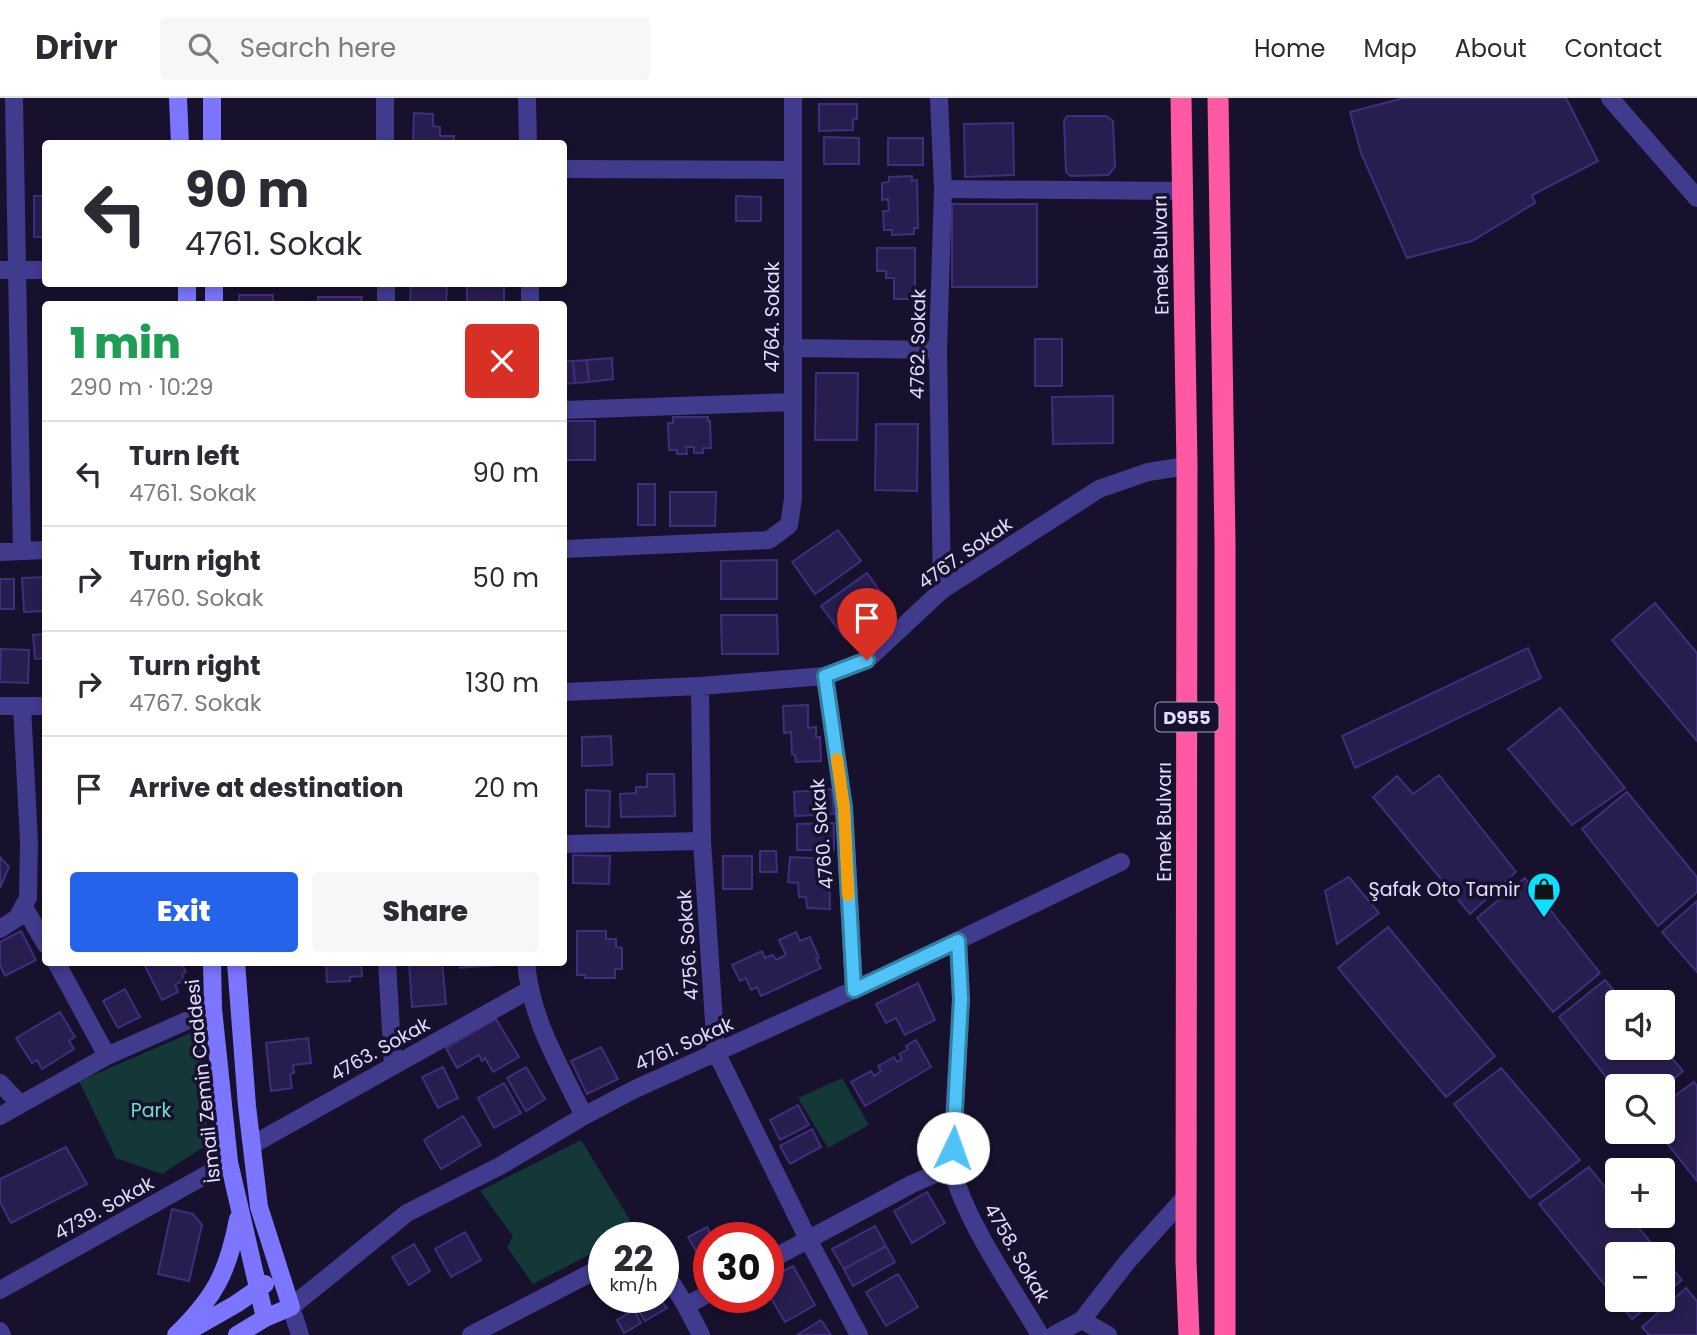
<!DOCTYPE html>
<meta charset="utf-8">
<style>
body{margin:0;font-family:Poppins,sans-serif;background:#f7f7f7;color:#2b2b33;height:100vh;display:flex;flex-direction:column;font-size:26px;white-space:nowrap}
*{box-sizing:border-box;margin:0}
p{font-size:23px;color:#7c7c81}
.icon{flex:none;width:38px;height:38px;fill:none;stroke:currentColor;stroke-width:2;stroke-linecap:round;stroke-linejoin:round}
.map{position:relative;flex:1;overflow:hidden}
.sheet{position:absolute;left:42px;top:203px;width:525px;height:665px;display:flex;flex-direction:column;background:#fff;border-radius:7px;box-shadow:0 4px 10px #0003}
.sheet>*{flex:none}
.top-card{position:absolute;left:42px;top:42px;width:525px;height:147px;border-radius:7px;box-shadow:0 4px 10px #0003;background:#fff;color:#2b2b33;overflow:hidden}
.fabs{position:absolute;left:1605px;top:892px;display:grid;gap:14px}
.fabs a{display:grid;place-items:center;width:70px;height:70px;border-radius:7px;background:#fff;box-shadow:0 4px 10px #0003;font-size:35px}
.speed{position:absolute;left:588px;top:1124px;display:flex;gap:14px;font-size:35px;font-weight:700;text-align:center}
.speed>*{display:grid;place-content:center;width:91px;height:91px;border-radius:50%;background:#fff;box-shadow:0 4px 10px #0003;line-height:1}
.speed small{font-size:18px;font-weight:400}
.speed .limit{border:10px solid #d22;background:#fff;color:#111}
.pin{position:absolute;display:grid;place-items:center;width:60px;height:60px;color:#fff;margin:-72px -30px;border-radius:50% 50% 50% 0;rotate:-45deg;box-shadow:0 0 7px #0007}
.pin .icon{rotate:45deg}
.me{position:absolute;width:77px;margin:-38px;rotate:3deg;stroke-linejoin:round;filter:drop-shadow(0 0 5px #0008)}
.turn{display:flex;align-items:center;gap:24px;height:147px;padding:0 28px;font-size:32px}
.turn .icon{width:91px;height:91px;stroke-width:2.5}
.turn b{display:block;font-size:49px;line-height:60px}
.round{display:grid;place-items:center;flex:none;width:74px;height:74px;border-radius:7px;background:#f7f7f7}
.head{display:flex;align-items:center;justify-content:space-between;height:119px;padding:0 28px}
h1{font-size:42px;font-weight:800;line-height:52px;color:#1e9e55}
.button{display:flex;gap:14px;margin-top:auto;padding:14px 28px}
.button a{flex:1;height:80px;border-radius:7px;background:#2563eb;color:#fff;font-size:28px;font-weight:800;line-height:80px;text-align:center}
.button a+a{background:#f7f7f7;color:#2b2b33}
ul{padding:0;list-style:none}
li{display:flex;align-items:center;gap:21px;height:105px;padding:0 28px;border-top:2px solid #e1e1e2}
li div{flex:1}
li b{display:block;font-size:26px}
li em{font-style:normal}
header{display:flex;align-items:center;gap:42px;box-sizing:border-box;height:98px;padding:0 35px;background:#fff;border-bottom:2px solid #e1e1e2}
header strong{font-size:33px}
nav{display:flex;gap:38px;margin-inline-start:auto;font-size:24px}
.search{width:490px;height:63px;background:#f7f7f7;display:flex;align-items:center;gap:18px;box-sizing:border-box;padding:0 24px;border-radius:7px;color:#7c7c81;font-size:26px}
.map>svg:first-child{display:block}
.green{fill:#143838}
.building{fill:#281d4f;stroke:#402e7c;stroke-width:2}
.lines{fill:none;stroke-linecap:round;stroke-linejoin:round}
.street{stroke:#413b8e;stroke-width:18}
.secondary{stroke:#7c75ff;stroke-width:18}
.highway{stroke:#ff59a4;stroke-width:21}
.route-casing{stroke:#337fa1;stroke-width:18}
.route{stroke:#4fc3f7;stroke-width:12}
.slow{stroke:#f59e0b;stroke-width:12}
.labels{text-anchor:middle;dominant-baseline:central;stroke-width:7;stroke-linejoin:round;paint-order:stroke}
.shield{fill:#17112e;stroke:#a6a0c0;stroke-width:2}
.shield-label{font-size:18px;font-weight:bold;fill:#e3deff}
.street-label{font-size:19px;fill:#e3deff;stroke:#17112e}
.poi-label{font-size:19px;fill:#e3deff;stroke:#17112e;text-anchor:end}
.park-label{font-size:19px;fill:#65e4c8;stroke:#17112e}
</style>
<header>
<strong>Drivr</strong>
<div class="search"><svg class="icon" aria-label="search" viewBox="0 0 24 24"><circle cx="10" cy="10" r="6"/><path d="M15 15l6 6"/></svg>Search here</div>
<nav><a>Home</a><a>Map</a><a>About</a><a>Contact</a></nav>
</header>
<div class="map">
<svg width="1697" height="1237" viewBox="0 0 1697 1237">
<rect width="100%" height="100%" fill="#17112e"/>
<path class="green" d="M 200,931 L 208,1046 L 162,1076 L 116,1060 L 79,983 Z
M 842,980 L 869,1027 L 828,1050 L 798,1000 Z
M 581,1042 L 636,1132 L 622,1139 L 604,1139 L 604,1149 L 533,1186 L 507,1149 L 513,1138 L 480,1093 Z"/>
<path class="building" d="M 1404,0 L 1566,0 L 1598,63 L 1532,97 L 1535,105 L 1472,143 L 1407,160 L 1361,55 L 1350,14 Z
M 819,6 L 857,6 L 857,21 L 853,21 L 853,32 L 819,33 Z
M 414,15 L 433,16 L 433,28 L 440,29 L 440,38 L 454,38 L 454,46 L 413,46 Z
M 1067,18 L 1106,18 L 1113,23 L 1115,69 L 1108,77 L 1071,78 L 1066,74 L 1064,23 Z
M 1013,25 L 1014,77 L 965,79 L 964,26 Z
M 824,39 L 859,40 L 859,66 L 824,66 Z
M 888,40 L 923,40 L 923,67 L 888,67 Z
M 912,78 L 912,83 L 917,82 L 918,130 L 914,130 L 914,136 L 892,137 L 892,132 L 884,132 L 883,113 L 889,113 L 888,101 L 882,102 L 882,85 L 889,84 L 889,79 Z
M 34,98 L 46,98 L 46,139 L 34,139 Z
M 736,98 L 761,99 L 761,123 L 736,123 Z
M 952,106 L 1037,106 L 1037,189 L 952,189 Z
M 877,150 L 915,150 L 915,201 L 894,201 L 894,180 L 886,180 L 886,173 L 877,173 Z
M 411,186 L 447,186 L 446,206 L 410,206 Z
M 467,186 L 504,186 L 504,206 L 467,206 Z
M 239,197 L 273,197 L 273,206 L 239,206 Z
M 318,199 L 362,199 L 361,206 L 365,206 L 313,206 L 318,205 Z
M 1035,241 L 1062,241 L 1062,288 L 1035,288 Z
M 612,260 L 613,281 L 589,284 L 587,262 Z
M 587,262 L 589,284 L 575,285 L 573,263 Z
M 564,263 L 573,263 L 575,285 L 564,286 Z
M 816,275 L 858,275 L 857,342 L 815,342 Z
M 1113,298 L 1113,345 L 1053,346 L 1052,299 Z
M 673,319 L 708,319 L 708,323 L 710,323 L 711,350 L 703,350 L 703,355 L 694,355 L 694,349 L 686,349 L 687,356 L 677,356 L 677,352 L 669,352 L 668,325 L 673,325 Z
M 564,323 L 595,323 L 595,362 L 564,362 Z
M 876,326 L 918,326 L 917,393 L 875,392 Z
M 638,386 L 655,386 L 655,427 L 638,427 Z
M 670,394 L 716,394 L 715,428 L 670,428 Z
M 838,432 L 861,463 L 815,496 L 792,464 Z
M 777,462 L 777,501 L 721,501 L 721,463 Z
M 867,475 L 889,506 L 844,539 L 821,508 Z
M 46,479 L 46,513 L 24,514 L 22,480 Z
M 0,481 L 14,481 L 14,511 L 0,511 Z
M 1655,505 L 1697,555 L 1697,643 L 1612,542 Z
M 721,517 L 777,517 L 778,556 L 722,556 Z
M 46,536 L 46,560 L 35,561 L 33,537 Z
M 1528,550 L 1541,580 L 1355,670 L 1342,638 Z
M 1,551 L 29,552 L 28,585 L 0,584 Z
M 808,607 L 808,630 L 816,629 L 816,639 L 820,639 L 821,663 L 796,664 L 795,657 L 792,656 L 791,634 L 784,635 L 783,608 Z
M 1560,610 L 1625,690 L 1572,727 L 1508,651 Z
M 611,638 L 612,667 L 582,668 L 582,639 Z
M 647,676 L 674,676 L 675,718 L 621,719 L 620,696 L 636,695 L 636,689 L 647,689 Z
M 1439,677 L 1516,774 L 1470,816 L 1373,699 L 1397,678 L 1413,696 Z
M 832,691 L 834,716 L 795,718 L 794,694 Z
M 586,692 L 610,693 L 609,729 L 586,728 Z
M 1627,694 L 1697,779 L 1697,794 L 1658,828 L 1582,731 Z
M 834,725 L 834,752 L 797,752 L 797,726 Z
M 760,753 L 776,753 L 777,774 L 760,774 Z
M 573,757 L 610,758 L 609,786 L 573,785 Z
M 723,758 L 752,758 L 752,791 L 723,791 Z
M 0,759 L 9,769 L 0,790 Z
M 790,759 L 829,761 L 830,811 L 807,810 L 806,799 L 799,799 L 798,785 L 788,784 Z
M 1349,779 L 1379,815 L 1337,846 L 1325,793 Z
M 1525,780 L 1600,875 L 1553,914 L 1477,820 Z
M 1697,803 L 1697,874 L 1662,834 Z
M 1388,829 L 1495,958 L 1446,999 L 1338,870 Z
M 21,833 L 36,862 L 5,878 L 0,867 L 0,844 Z
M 577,833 L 606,833 L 606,841 L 616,841 L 616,849 L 622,850 L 622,871 L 615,871 L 615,880 L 585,880 L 585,877 L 577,877 Z
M 796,834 L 800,843 L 810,839 L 819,860 L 816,861 L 821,870 L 761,898 L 757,889 L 751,892 L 746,880 L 740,883 L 732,867 L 762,853 L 765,860 L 773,857 L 776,862 L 786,857 L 779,842 Z
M 143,864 L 181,864 L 186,874 L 182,877 L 184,882 L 175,887 L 178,894 L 162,902 Z
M 361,864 L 362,878 L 350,879 L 350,883 L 327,884 L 326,865 Z
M 409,864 L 442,864 L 446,906 L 412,909 Z
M 460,864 L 495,864 L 495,867 L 460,870 Z
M 1605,882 L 1625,905 L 1617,905 L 1617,950 L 1662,949 L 1683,973 L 1662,991 L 1662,989 L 1617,989 L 1617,993 L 1559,919 Z
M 918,885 L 935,922 L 905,937 L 896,920 L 886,925 L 876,906 Z
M 125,891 L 140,919 L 118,930 L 103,903 Z
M 60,914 L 75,939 L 69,943 L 74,951 L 42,971 L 37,962 L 32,965 L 16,940 Z
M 496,921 L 519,959 L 493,974 L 485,960 L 482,963 L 479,957 L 457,970 L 446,950 Z
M 308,940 L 311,965 L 293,967 L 294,975 L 290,976 L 292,990 L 271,993 L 266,945 Z
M 916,942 L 931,969 L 865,1008 L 851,984 L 871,973 L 874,978 L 881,973 L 878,968 L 894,959 L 897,964 L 902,961 L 899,956 L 908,951 L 906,948 Z
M 601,949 L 618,981 L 587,996 L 571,963 Z
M 443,969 L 458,1000 L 438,1010 L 422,979 Z
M 526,969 L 545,1001 L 526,1013 L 507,980 Z
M 1501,970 L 1580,1062 L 1530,1100 L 1454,1006 Z
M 1694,984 L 1697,988 L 1697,1083 L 1658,1034 L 1662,1034 L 1662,1007 Z
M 504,985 L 521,1015 L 494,1030 L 478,1000 Z
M 798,1007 L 809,1027 L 780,1042 L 770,1022 Z
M 463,1018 L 481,1047 L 441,1071 L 424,1042 Z
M 812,1031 L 821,1049 L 790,1066 L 780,1048 Z
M 66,1049 L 87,1086 L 11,1125 L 0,1104 L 0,1081 Z
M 1589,1069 L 1617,1104 L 1617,1118 L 1629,1118 L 1661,1157 L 1617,1157 L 1617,1202 L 1539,1106 Z
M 927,1094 L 945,1125 L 912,1145 L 894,1113 Z
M 172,1111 L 193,1116 L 202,1127 L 189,1183 L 158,1176 Z
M 875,1128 L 886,1148 L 844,1171 L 832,1151 Z
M 707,1129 L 712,1139 L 709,1139 L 709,1176 L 688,1139 Z
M 465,1134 L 481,1162 L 451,1179 L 435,1151 Z
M 414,1146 L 430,1173 L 409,1187 L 392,1159 Z
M 886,1148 L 895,1164 L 853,1188 L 844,1171 Z
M 1662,1159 L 1682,1182 L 1662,1197 Z
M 793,1168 L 815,1207 L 785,1224 L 768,1195 L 768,1181 Z
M 898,1176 L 918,1209 L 886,1228 L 866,1194 Z
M 1686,1190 L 1697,1203 L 1697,1237 L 1649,1237 L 1642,1229 Z
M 617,1199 L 645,1199 L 638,1202 L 641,1206 L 626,1215 Z
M 659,1199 L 667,1210 L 645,1223 L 638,1212 Z
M 1617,1202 L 1656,1202 L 1632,1221 Z
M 634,1212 L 641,1225 L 624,1235 L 617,1222 Z
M 821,1222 L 831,1237 L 797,1237 Z"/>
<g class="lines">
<path class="street" d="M 14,0 L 22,453
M 385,0 L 385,46
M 527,0 L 528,46
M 939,0 L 943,91 L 938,252 L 942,492
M 1610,0 L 1697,100
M 564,71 L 793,72
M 943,91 L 1182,93
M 0,172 L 46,172
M 386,186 L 386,206
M 530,186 L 530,206
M 792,250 L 938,252
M 564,312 L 793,304
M 564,451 L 769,442 L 789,427 L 793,401 L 793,0
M 0,454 L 46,452
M 825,578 L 844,710 L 854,892
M 700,588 L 702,743 L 716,954 L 808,1141 L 859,1237
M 564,594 L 700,588 L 825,578 L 867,562 L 942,492 L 1099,391 L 1148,374 L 1187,368
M 0,608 L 46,608
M 564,746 L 702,743
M 24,809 L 46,847
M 0,831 L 17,820 L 28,800 L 29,744 L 22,608
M 958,843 L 961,901 L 951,1069 C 968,1128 1009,1184 1040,1237
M 56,864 L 107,958
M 387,864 L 393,967
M 526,864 C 531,922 559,966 584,1018
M 0,985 L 20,1006
M 0,1018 L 107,958 L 213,911
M 252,1047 L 529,892
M 768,1163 L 912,1086 L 951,1069
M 663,1171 L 686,1208 L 701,1237
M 0,1192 L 229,1064
M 686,1208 L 709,1195
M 0,1233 L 2,1237
M 300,1237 L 291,1209 L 407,1115 L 500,1068 L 584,1018 L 633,992 L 880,880 L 1121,764
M 471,1237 L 604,1168
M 1054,1237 L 1082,1222
M 1108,1237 L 1082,1222 L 1127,1164 L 1187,1097"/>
<path class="secondary" d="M 178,0 L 180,46
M 212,0 L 212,46
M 187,186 L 187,206
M 214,186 L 214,206
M 212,864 L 213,911 L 229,1064 L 265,1220
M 236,864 L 247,1008 L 259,1109 L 291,1209 L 265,1220 L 237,1237
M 187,1234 L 236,1206 L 265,1186
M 176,1237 C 215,1199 228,1174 238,1121"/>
<path class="highway" d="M 1181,0 L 1187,368 L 1186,1163 L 1189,1237
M 1218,0 L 1225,444 L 1225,1237"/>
</g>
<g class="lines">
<g class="route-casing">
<path id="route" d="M 867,562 L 825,578 L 844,710 L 854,892 L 958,843 L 961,901 L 953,1050"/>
</g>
<use href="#route" class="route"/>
<path class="slow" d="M 837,661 L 844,710 L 848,797"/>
</g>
<defs>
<g id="shop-pin" transform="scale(1.75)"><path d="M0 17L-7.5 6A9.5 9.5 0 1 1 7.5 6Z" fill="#0ae0ff" stroke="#17112e"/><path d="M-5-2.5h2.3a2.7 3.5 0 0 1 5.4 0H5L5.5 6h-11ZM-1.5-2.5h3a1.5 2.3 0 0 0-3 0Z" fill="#111"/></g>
</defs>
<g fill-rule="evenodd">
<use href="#shop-pin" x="1544" y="791"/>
</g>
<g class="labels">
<rect class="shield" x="1155.5" y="604.5" width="63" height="29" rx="5"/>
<g class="shield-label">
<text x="1187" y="619">D955</text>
</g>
<g class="street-label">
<text transform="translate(1161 157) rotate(-91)">Emek Bulvarı</text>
<text transform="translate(772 219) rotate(-90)">4764. Sokak</text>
<text transform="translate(918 246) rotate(-89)">4762. Sokak</text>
<text transform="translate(965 455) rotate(-35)">4767. Sokak</text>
<text transform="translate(1164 724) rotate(-90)">Emek Bulvarı</text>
<text transform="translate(822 736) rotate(-95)">4760. Sokak</text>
<text transform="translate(688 847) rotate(-94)">4756. Sokak</text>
<text transform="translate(684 946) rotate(-24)">4761. Sokak</text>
<text transform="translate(380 951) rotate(-29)">4763. Sokak</text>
<text transform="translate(203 983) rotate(-96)">İsmail Zemin Caddesi</text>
<text transform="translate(104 1110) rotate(-29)">4739. Sokak</text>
<text transform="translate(1017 1155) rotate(60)">4758. Sokak</text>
</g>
<g class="poi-label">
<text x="1520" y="791">Şafak Oto Tamir</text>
</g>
<g class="park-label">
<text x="151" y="1012">Park</text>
</g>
</g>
</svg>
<div class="fabs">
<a><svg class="icon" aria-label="sound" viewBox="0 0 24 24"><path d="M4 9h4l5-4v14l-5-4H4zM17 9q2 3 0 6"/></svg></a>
<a><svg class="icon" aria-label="search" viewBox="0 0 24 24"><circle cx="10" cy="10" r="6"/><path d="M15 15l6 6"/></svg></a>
<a>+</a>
<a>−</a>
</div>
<div class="speed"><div>22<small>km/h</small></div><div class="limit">30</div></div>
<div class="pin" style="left:867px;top:562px;background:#d93025"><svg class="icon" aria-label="arrive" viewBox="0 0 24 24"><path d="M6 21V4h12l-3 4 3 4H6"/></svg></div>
<svg class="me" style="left:953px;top:1050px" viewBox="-20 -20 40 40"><circle r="19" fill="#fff"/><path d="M0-13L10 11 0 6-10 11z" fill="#4fc3f7"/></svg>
<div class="top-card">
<div class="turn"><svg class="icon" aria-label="left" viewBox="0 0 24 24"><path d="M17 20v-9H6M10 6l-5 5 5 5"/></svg><div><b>90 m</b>4761. Sokak</div></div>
</div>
<section class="sheet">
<div class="head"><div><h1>1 min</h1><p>290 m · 10:29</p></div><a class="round" style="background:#d93025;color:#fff"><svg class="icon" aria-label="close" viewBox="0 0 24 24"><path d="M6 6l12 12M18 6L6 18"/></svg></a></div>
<ul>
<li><svg class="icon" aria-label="left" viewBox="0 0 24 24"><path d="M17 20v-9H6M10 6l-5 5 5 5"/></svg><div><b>Turn left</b><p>4761. Sokak</p></div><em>90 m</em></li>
<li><svg class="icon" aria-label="right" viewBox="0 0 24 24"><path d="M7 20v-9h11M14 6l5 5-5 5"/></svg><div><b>Turn right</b><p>4760. Sokak</p></div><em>50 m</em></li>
<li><svg class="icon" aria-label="right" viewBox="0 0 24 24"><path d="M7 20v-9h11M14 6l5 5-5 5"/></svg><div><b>Turn right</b><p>4767. Sokak</p></div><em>130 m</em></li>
<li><svg class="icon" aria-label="arrive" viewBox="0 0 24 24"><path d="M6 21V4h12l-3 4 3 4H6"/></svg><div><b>Arrive at destination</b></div><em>20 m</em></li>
</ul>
<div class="button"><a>Exit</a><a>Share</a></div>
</section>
</div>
